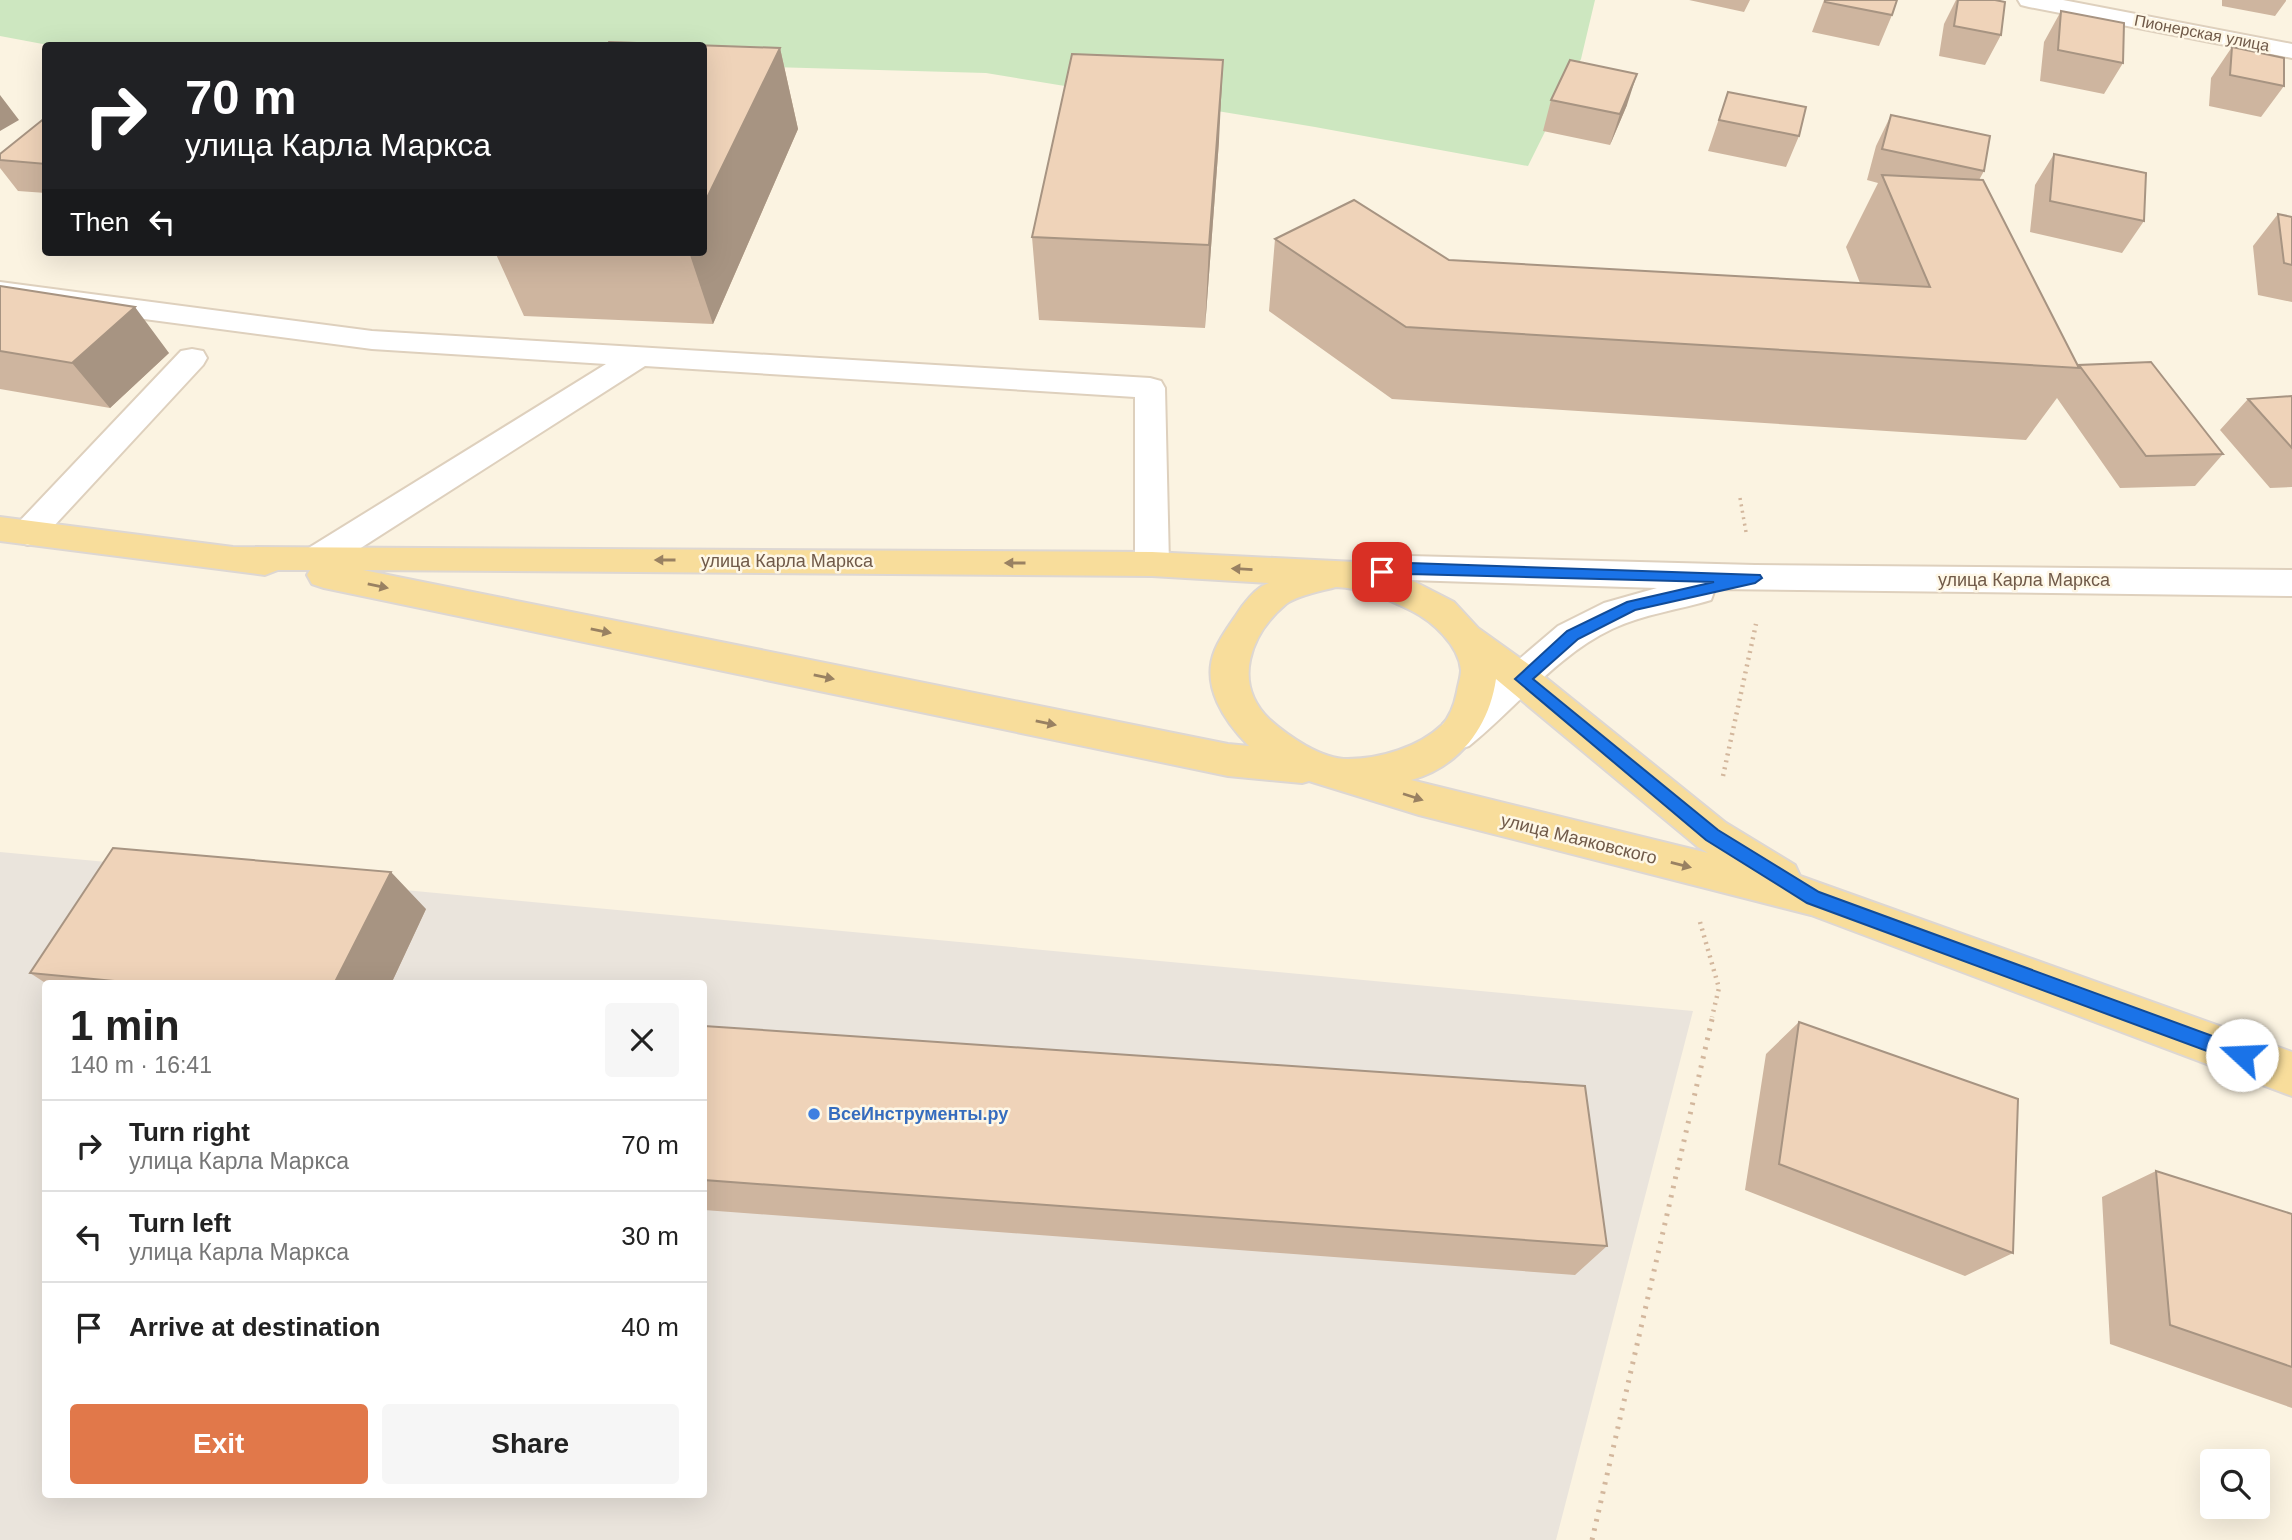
<!DOCTYPE html>
<meta charset="utf-8">
<style>
body{margin:0;font-family:Helvetica,sans-serif;background:#f6f6f6;color:#222;height:100vh;display:flex;flex-direction:column;font-size:26px;white-space:nowrap}
*{box-sizing:border-box;margin:0}
p{font-size:23px;color:#767676}
.icon{flex:none;width:38px;height:38px;fill:none;stroke:currentColor;stroke-width:2;stroke-linecap:round;stroke-linejoin:round}
.map{position:relative;flex:1;overflow:hidden}
.panel{position:absolute;left:42px;top:980px;width:665px;height:518px;display:flex;flex-direction:column;background:#fff;border-radius:7px;box-shadow:0 7px 28px #0002}
.panel>*{flex:none}
.hud{position:absolute;left:42px;top:42px;width:665px;height:214px;border-radius:7px;box-shadow:0 7px 28px #0002;background:#202124;color:#fff;overflow:hidden}
.tools{position:absolute;left:2200px;top:1449px;display:grid;gap:14px}
.tools a{display:grid;place-items:center;width:70px;height:70px;border-radius:7px;background:#fff;box-shadow:0 7px 28px #0002;font-size:35px}
.pin{position:absolute;display:grid;place-items:center;width:60px;height:60px;color:#fff;margin:-30px;border-radius:14px;box-shadow:0 4px 10px #0006}
.me{position:absolute;width:77px;margin:-38px;rotate:290deg;stroke-linejoin:round;filter:drop-shadow(0 0 5px #0008)}
.turn{display:flex;align-items:center;gap:24px;height:147px;padding:0 28px;font-size:32px}
.turn .icon{width:91px;height:91px;stroke-width:2.5}
.turn b{display:block;font-size:49px;line-height:60px}
.then{display:flex;align-items:center;height:66px;padding:0 28px;background:#0003;gap:14px;font-size:26px}
.round{display:grid;place-items:center;flex:none;width:74px;height:74px;border-radius:7px;background:#f6f6f6}
.summary{display:flex;align-items:center;justify-content:space-between;height:119px;padding:0 28px}
h1{font-size:42px;font-weight:700;line-height:52px}
.cta{display:flex;gap:14px;margin-top:auto;padding:14px 28px}
.cta a{flex:1;height:80px;border-radius:7px;background:#e1784a;color:#fff;font-size:28px;font-weight:700;line-height:80px;text-align:center}
.cta a+a{background:#f6f6f6;color:#222}
ul{padding:0;list-style:none}
li{display:flex;align-items:center;gap:21px;height:91px;padding:0 28px;border-top:2px solid #e0e0e0}
li div{flex:1}
li b{display:block;font-size:26px}
li em{font-style:normal}
.map>svg:first-child{display:block}
.industrial{fill:#eae4dc;fill-rule:evenodd}
.green{fill:#cde7c0}
.lines{fill:none;stroke-linecap:round;stroke-linejoin:round}
.minor-casing{stroke:#ded0bd;stroke-width:4}
.major-casing{stroke:#ddd7d3;stroke-width:4}
.path-far2{stroke:#d3b79d;stroke-width:3.5;stroke-dasharray:2 4.5;stroke-linecap:butt}
.path-far1{stroke:#d3b79d;stroke-width:4.5;stroke-dasharray:2 5;stroke-linecap:butt}
.path{stroke:#d3b79d;stroke-width:5;stroke-dasharray:2.5 7;stroke-linecap:butt}
.minor{fill:#fff;fill-rule:evenodd}
.major{fill:#f8dd9b;fill-rule:evenodd}
.wall{fill:#ceb59f}
.shaded-wall{fill:#a79482}
.building{fill:#efd3b9;stroke:#a79482;stroke-width:2}
.oneway{fill:#998162}
.route{fill:#1a73e8;stroke:#114b97;stroke-width:2}
.shop-dot{fill:#3f7fe0;stroke:#fef7e6;stroke-width:2.5}
.labels{text-anchor:middle;dominant-baseline:central;stroke-width:5;stroke-linejoin:round;paint-order:stroke}
.far-street-label{font-size:16px;fill:#705a49;stroke:#fef7e6}
.street-label{font-size:18px;fill:#705a49;stroke:#fef7e6}
.shop-label{font-size:18px;font-weight:bold;fill:#366cbe;stroke:#fef7e6;text-anchor:start}
</style>
<div class="map">
<svg width="2292" height="1540" viewBox="0 0 2292 1540">
<rect width="100%" height="100%" fill="#fbf3e1"/>
<path class="industrial" d="M 0,852 L 1693,1011 L 1556,1540 L 0,1540 ZM 46,984 L 704,984 L 704,1494 L 46,1494 Z"/>
<path class="green" d="M 0,0 L 1595,0 L 1581,59 L 1528,166 L 1315,127 L 986,73 L 704,65 L 704,46 L 48,45 L 0,36 Z"/>
<g class="lines">
<g class="minor-casing">
<path id="minor" d="M 2018,0 L 2063,0 L 2292,44 L 2292,58 L 2029,7 L 2021,5 Z
M 0,282 L 372,331 L 1150,378 L 1161,381 L 1165,388 L 1169,564 L 1164,573 L 1152,576 L 1140,573 L 1135,564 L 1135,397 L 645,366 L 331,567 L 319,570 L 307,567 L 302,558 L 307,549 L 606,364 L 372,349 L 0,300 Z
M 192,349 L 203,351 L 207,358 L 203,365 L 40,541 L 28,545 L 16,541 L 11,533 L 16,525 L 181,351 Z
M 1409,556 L 1755,565 L 2292,570 L 2292,596 L 1715,589 L 1711,600 C 1678,610 1644,614 1612,629 C 1557,655 1516,708 1469,746 L 1456,750 L 1443,746 L 1437,735 L 1443,724 L 1558,626 L 1604,603 L 1657,588 L 1409,580 L 1355,588 L 1343,584 L 1338,575 L 1343,566 Z"/>
</g>
<g class="major-casing">
<path id="major" d="M 0,517 L 233,547 L 1152,552 L 1355,562 L 1415,582 L 1454,602 L 1478,628 L 1535,669 L 1726,823 L 1795,865 L 1800,876 L 2292,1052 L 2292,1096 L 1811,915 L 1419,815 L 1309,781 L 1302,783 L 1228,776 L 324,588 L 312,584 L 307,575 L 310,570 L 278,570 L 265,575 L 0,541 ZM 363,570 L 1152,576 L 1269,583 C 1256,587 1242,605 1235,617 C 1228,627 1220,638 1215,650 C 1200,686 1225,722 1249,746 L 1228,744 ZM 1336,587 C 1363,588 1388,599 1412,611 C 1432,621 1459,645 1461,670 C 1461,677 1458,685 1457,692 C 1455,702 1450,717 1442,725 C 1419,747 1380,759 1348,759 C 1321,759 1288,736 1269,719 C 1232,683 1250,634 1286,604 C 1298,595 1322,591 1336,587 ZM 1496,679 L 1698,847 L 1708,853 L 1411,780 C 1459,767 1489,727 1496,679 Z"/>
</g>
<path class="path-far2" d="M 1740,498 L 1746,532"/>
<path class="path-far1" d="M 1723,776 L 1756,624
M 1700,922 L 1719,988 L 1712,1017"/>
<path class="path" d="M 1592,1540 L 1713,1015"/>
<use href="#minor" class="minor"/>
<use href="#major" class="major"/>
</g>
<path class="wall" d="M 1689,0 L 1750,0 L 1744,12 Z
M 1824,0 L 1897,0 L 1892,15 L 1879,46 L 1812,32 Z
M 1956,0 L 1995,0 L 2001,35 L 1985,65 L 1939,56 L 1944,24 Z
M 2222,0 L 2286,0 L 2286,1 L 2275,16 L 2222,6 Z
M 2061,11 L 2123,63 L 2104,94 L 2040,81 L 2044,42 Z
M 2232,47 L 2284,86 L 2261,117 L 2209,106 L 2211,78 Z
M 780,48 L 798,129 L 713,324 L 524,316 L 495,252 L 704,252 Z
M 1728,92 L 1799,136 L 1786,167 L 1708,151 Z
M 1551,100 L 1627,105 L 1610,145 L 1543,131 Z
M 1891,115 L 1984,171 L 1979,180 L 2078,366 L 2079,365 L 2223,454 L 2195,486 L 2120,488 L 2057,398 L 2026,440 L 1392,399 L 1269,311 L 1275,239 L 1449,260 L 1860,283 L 1846,247 L 1878,183 L 1867,180 L 1876,146 Z
M 46,117 L 46,193 L 18,191 L 0,168 L 0,154 Z
M 1219,141 L 1205,328 L 1039,320 L 1032,237 Z
M 2054,154 L 2144,221 L 2122,253 L 2030,232 L 2035,185 Z
M 2278,214 L 2292,217 L 2292,302 L 2258,295 L 2253,246 Z
M 0,286 L 169,353 L 110,408 L 0,389 Z
M 2292,396 L 2292,487 L 2270,488 L 2220,430 L 2248,399 Z
M 426,909 L 391,984 L 47,984 L 30,973 Z
M 1799,1022 L 2013,1253 L 1965,1276 L 1745,1190 L 1766,1054 Z
M 704,1026 L 1607,1246 L 1575,1275 L 704,1210 Z
M 2156,1171 L 2292,1214 L 2292,1408 L 2110,1344 L 2102,1197 Z"/>
<path class="shaded-wall" d="M 780,48 L 798,129 L 713,324 L 689,252 L 704,252 L 704,204 Z
M 1223,60 L 1219,141 L 1205,328 L 1209,245 Z
M 1637,74 L 1627,105 L 1610,145 L 1620,114 Z
M 0,95 L 19,120 L 0,131 Z
M 135,307 L 169,353 L 110,408 L 72,363 Z
M 391,872 L 426,909 L 391,984 L 334,984 Z"/>
<path class="building" d="M 1825,0 L 1897,0 L 1892,15 L 1825,2 Z
M 1958,0 L 1995,0 L 2005,2 L 2001,35 L 1954,26 Z
M 2061,11 L 2124,23 L 2123,63 L 2058,50 Z
M 609,42 L 780,48 L 704,204 L 704,46 L 607,46 Z
M 2232,47 L 2284,58 L 2284,86 L 2230,75 Z
M 1072,54 L 1223,60 L 1209,245 L 1032,237 Z
M 1570,60 L 1637,74 L 1620,114 L 1551,100 Z
M 1728,92 L 1806,107 L 1799,136 L 1719,120 Z
M 1891,115 L 1990,136 L 1984,171 L 1882,149 Z
M 46,117 L 46,164 L 0,160 L 0,154 Z
M 2054,154 L 2146,173 L 2144,221 L 2050,201 Z
M 1882,175 L 1983,180 L 2079,368 L 1406,327 L 1275,239 L 1354,200 L 1449,260 L 1930,287 Z
M 2278,214 L 2292,217 L 2292,265 L 2284,263 Z
M 0,286 L 135,307 L 72,363 L 0,351 Z
M 2151,362 L 2223,454 L 2146,456 L 2079,365 Z
M 2292,396 L 2292,448 L 2248,399 Z
M 113,848 L 391,872 L 334,984 L 146,984 L 30,973 Z
M 1799,1022 L 2018,1099 L 2013,1253 L 1779,1164 Z
M 704,1026 L 1585,1086 L 1607,1246 L 704,1180 Z
M 2156,1171 L 2292,1214 L 2292,1367 L 2170,1325 Z"/>
<defs><path id="oneway-solid" d="M-6-.8H1V-3.2L6.5 0L1 3.2V.8H-6Z" transform="scale(1.75)"/></defs>
<g class="oneway">
<use href="#oneway-solid" transform="translate(665 560) rotate(-180)"/>
<use href="#oneway-solid" transform="translate(1015 563) rotate(-180)"/>
<use href="#oneway-solid" transform="translate(1242 569) rotate(-177)"/>
<use href="#oneway-solid" transform="translate(378 586) rotate(12)"/>
<use href="#oneway-solid" transform="translate(601 631) rotate(12)"/>
<use href="#oneway-solid" transform="translate(824 677) rotate(12)"/>
<use href="#oneway-solid" transform="translate(1046 723) rotate(12)"/>
<use href="#oneway-solid" transform="translate(1413 797) rotate(18)"/>
<use href="#oneway-solid" transform="translate(1681 865) rotate(14)"/>
</g>
<path class="route" d="M 1409,563 L 1760,575 L 1762,578 L 1755,583 L 1635,610 L 1578,639 L 1533,679 L 1718,830 L 1819,892 L 2248,1049 L 2251,1055 L 2248,1061 L 2242,1064 L 1807,903 L 1706,840 L 1515,679 L 1567,631 L 1627,602 L 1714,582 L 1409,574 L 1382,577 L 1375,572 L 1382,566 Z"/>
<circle class="shop-dot" cx="814" cy="1114" r="7"/>
<g class="labels">
<g class="far-street-label">
<text transform="translate(2202 33) rotate(11)">Пионерская улица</text>
</g>
<g class="street-label">
<text x="787" y="561">улица Карла Маркса</text>
<text x="2024" y="580">улица Карла Маркса</text>
<text transform="translate(1579 839) rotate(14)">улица Маяковского</text>
</g>
<g class="shop-label">
<text x="828" y="1114">ВсеИнструменты.ру</text>
</g>
</g>
</svg>
<div class="tools">
<a><svg class="icon" aria-label="search" viewBox="0 0 24 24"><circle cx="10" cy="10" r="6"/><path d="M15 15l6 6"/></svg></a>
</div>
<div class="pin" style="left:1382px;top:572px;background:#d93025"><svg class="icon" aria-label="arrive" viewBox="0 0 24 24"><path d="M6 21V4h12l-3 4 3 4H6"/></svg></div>
<svg class="me" style="left:2242px;top:1055px" viewBox="-20 -20 40 40"><circle r="19" fill="#fff"/><path d="M0-13L10 11 0 6-10 11z" fill="#1a73e8"/></svg>
<div class="hud">
<div class="turn"><svg class="icon" aria-label="right" viewBox="0 0 24 24"><path d="M7 20v-9h11M14 6l5 5-5 5"/></svg><div><b>70 m</b>улица Карла Маркса</div></div>
<div class="then">Then<svg class="icon" aria-label="left" viewBox="0 0 24 24"><path d="M17 20v-9H6M10 6l-5 5 5 5"/></svg></div>
</div>
<section class="panel">
<div class="summary"><div><h1>1 min</h1><p>140 m · 16:41</p></div><a class="round"><svg class="icon" aria-label="close" viewBox="0 0 24 24"><path d="M6 6l12 12M18 6L6 18"/></svg></a></div>
<ul>
<li><svg class="icon" aria-label="right" viewBox="0 0 24 24"><path d="M7 20v-9h11M14 6l5 5-5 5"/></svg><div><b>Turn right</b><p>улица Карла Маркса</p></div><em>70 m</em></li>
<li><svg class="icon" aria-label="left" viewBox="0 0 24 24"><path d="M17 20v-9H6M10 6l-5 5 5 5"/></svg><div><b>Turn left</b><p>улица Карла Маркса</p></div><em>30 m</em></li>
<li><svg class="icon" aria-label="arrive" viewBox="0 0 24 24"><path d="M6 21V4h12l-3 4 3 4H6"/></svg><div><b>Arrive at destination</b></div><em>40 m</em></li>
</ul>
<div class="cta"><a>Exit</a><a>Share</a></div>
</section>
</div>
